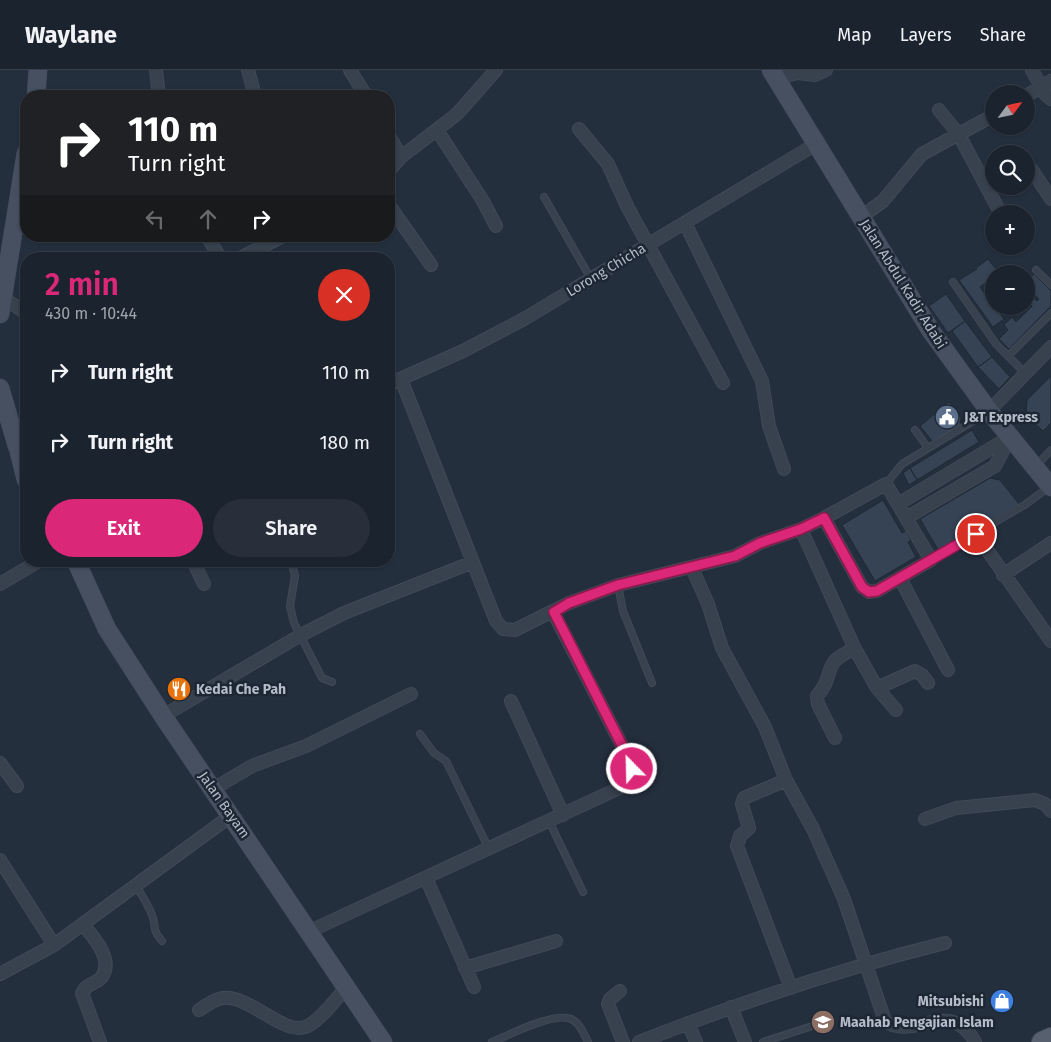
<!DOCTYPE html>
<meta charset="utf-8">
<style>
body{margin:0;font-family:"Fira Sans",sans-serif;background:#282f3a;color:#f1f3f6;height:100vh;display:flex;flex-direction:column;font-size:19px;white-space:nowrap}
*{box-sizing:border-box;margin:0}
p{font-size:16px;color:#a0a4aa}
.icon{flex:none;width:28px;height:28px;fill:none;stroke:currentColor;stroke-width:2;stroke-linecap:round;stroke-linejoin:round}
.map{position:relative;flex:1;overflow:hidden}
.details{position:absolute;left:20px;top:182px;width:375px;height:315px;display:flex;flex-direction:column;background:#1b232e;border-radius:20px;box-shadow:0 1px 4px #0004,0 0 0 1px #39404a}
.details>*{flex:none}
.hud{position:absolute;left:20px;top:20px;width:375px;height:152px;border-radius:20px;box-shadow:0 1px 4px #0004,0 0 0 1px #39404a;background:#202124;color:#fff;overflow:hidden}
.needle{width:32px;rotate:57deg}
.tools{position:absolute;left:985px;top:15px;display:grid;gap:10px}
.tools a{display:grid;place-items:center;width:50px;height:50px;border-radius:50%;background:#1b232e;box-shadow:0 1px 4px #0004,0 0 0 1px #39404a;font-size:25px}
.pin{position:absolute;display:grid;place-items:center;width:42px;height:42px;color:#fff;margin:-21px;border:2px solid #fff;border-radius:50%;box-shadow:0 1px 5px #0007}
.me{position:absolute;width:55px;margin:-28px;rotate:337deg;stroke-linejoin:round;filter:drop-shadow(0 0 4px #0008)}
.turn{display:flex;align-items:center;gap:18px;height:105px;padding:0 25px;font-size:22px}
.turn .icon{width:65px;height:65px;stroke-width:2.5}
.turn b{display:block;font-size:35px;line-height:42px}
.lanes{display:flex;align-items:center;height:48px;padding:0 25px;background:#0003;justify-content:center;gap:25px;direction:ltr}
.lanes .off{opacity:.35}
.round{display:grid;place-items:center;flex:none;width:52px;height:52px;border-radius:26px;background:#282f3a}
.head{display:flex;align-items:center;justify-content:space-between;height:85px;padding:0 25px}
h1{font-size:30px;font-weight:600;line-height:38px;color:#db2777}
.action{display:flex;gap:10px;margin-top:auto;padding:10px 25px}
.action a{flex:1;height:58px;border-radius:30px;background:#db2777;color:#fff;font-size:20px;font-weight:600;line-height:58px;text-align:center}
.action a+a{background:#282f3a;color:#f1f3f6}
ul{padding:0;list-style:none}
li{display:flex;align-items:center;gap:15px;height:70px;padding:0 25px}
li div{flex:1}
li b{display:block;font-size:19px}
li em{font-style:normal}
header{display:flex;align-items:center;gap:30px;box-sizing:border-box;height:70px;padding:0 25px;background:#1b232e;border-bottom:1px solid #39404a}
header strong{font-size:24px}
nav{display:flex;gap:28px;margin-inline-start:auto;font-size:18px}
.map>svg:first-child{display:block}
.building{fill:#364354;stroke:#1f2835}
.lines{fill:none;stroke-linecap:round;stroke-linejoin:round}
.service-casing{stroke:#414a57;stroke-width:8}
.minor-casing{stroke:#414a57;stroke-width:14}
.secondary-casing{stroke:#414a57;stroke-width:19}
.primary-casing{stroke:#414a57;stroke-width:22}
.service{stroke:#38414e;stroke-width:6}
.minor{stroke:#38414e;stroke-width:12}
.secondary{stroke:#465061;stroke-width:18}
.primary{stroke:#56606e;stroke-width:20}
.route-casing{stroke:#8e194d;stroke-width:12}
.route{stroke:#db2777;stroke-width:9}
.labels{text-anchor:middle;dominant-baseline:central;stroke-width:5;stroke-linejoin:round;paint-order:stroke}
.street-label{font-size:14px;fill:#b4bcc9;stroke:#1d2633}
.poi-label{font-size:14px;font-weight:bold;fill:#b4bcc9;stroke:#1d2633;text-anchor:start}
</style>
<header>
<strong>Waylane</strong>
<nav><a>Map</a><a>Layers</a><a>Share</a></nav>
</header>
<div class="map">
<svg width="1051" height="972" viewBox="0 0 1051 972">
<rect width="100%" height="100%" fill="#242f3e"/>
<path class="building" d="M 988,189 L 1000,204 L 994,204 L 994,222 L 987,212 L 980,217 L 987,227 L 994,222 L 994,236 L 1000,236 L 997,239 L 1004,249 L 993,257 L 959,210 L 977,199 L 976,198 Z
M 1034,204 L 1051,221 L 1051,236 L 1009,279 L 999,269 L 1008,260 L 1004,255 L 1012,247 L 1016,252 L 1032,236 L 1026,230 L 1027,222 L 1037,231 L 1039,229 L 1026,217 L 1026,212 Z
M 946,224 L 965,251 L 948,263 L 929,236 Z
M 1004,236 L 1021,236 L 1010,244 Z
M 965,251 L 992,287 L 978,297 L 952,261 Z
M 992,287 L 1010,307 L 999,319 L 978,297 Z
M 1051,306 L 1051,353 L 1043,361 L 1026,345 L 1027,330 Z
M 949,332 L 961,347 L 960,355 L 933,372 L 920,356 Z
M 972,360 L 979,372 L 917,410 L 910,398 Z
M 910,398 L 917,410 L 909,415 L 903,403 Z
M 990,408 L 1000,410 L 1019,434 L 939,481 L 920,449 Z
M 883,430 L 902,463 L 906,461 L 911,470 L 908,472 L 916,487 L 875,511 L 842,455 Z"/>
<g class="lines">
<g class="service-casing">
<path id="service" d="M 544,127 L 591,209
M 1036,200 L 1051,215
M 953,212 L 996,274 L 1026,304
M 1008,286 L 1051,243
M 915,360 L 928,378
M 1036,396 L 1051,380
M 886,414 L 902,394 L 988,342
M 931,490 L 1026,434 L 1049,417
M 291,491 L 295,506 L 290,536 L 294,553 L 322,608 L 332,612
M 618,515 L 623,541 L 652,613
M 420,664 L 434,683 L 446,691 L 488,777
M 549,751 L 583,822
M 136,816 C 142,825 148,835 152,845 C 157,858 151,858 162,871
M 492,972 C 509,965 557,940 573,950 C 580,954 584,964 588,972
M 763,972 L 831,950"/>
</g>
<g class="minor-casing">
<path id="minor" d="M 156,0 L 159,26
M 248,0 L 255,26
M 350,0 L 366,26
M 1032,0 L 1046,25 L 1051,29
M 776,8 L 798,3 L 815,5 L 826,0
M 1026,26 L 1051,11
M 939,40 L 959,65 L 1001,144
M 579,59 L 608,94 L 627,136 L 723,313
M 437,60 L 483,131 L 496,156
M 389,66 L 401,87
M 1032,100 L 1051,129
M 389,101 L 401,87 L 457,44 L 496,0
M 389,135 L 431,195
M 861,147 L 883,131 L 922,84 L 994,45
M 685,153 L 762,311 L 769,356 L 784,399
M 207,166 L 221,189
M 238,189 L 283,166
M 2,227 L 26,243
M 401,309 L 496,551 L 503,559 L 515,560 L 569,533 L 618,515 L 735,486 L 760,473 L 801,459 L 824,448 L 886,414 L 931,490 L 877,521 L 869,522 L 862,517 L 824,448
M 389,314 L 463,281 L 524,249 L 816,74
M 989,341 L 1051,277
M 898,434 L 1010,367
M 906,448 L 995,396 L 1010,367
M 801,459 L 855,579 L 877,618 L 915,601 L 922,605 L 928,613
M 976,464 L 1051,571
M 193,491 L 204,514
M 692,498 L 708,534 L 722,578 L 765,657 L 786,710 L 813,759 L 844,829 L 885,951 C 913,972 950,926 975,972
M 1003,505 L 1051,473
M 900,508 L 948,600
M 0,514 L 39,491
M 877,618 L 896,640
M 511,631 L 563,745
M 163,646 L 301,565 L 344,543 L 473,492
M 835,668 L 818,634 L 817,626 C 837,604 819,593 855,579
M 0,693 L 17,716
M 786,710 L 744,728 L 742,734 L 749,758 L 740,766 L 737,776 L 791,918
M 213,719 L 252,696 L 306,676 L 411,624
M 925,749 L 956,738 L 1035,730 L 1045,734 L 1051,741
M 0,790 L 54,875
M 426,808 L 474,917
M 83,855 C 94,867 115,891 101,908 C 95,914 86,914 82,923 L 100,972
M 310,861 L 628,714 L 632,707 L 630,691 L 553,542
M 465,898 L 556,871
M 0,904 L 54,875 L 232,745
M 620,921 L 610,929 L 608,934 L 623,972
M 731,937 L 745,972
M 199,940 C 206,936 214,929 223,928 C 251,925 285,968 308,956 C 322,948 335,930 346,918
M 688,953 L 696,972
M 639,972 C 739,933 840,899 945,873"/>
</g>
<g class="secondary-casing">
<path id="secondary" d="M 771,0 L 931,261 L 989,341 L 1051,417
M 36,26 L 38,0
M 0,244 L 26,83
M 0,318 L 17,376 L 26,392
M 19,382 L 26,410
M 76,491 L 107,559 L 163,646 L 383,972"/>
</g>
<g class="primary-casing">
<path id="primary" d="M 1042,972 L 1051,968"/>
</g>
<use href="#service" class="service"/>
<use href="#minor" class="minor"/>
<use href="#secondary" class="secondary"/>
<use href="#primary" class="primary"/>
</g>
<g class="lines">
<g class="route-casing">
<path id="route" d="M 632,699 L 630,691 L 554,542 L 569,533 L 618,515 L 735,486 L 760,473 L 801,459 L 824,448 L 862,517 L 869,522 L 877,521 L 976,464"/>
</g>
<use href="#route" class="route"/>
</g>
<defs>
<g id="civic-disc" transform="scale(1.25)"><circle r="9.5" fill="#5c6f8a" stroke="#1d2633"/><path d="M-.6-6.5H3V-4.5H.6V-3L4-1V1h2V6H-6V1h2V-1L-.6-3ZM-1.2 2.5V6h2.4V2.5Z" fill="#fff"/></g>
<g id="restaurant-disc" transform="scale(1.25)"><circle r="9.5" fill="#e8710a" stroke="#1d2633"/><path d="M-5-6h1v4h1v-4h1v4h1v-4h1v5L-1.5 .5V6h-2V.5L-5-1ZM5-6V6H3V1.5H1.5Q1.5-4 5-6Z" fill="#fff"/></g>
<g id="shop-disc" transform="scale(1.25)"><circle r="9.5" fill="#3f7fe0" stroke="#1d2633"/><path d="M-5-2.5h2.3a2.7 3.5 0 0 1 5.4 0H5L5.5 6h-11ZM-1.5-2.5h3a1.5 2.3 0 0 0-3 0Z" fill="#fff"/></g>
<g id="school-disc" transform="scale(1.25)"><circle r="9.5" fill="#8d6e63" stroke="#1d2633"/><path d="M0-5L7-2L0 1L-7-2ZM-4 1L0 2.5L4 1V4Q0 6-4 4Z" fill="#fff"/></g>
</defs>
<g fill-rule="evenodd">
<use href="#civic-disc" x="947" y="347"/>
<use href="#restaurant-disc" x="179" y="619"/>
<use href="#shop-disc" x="1002" y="931"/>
<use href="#school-disc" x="823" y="952"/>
</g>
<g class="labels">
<g class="street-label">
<text transform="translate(606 200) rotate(-31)">Lorong Chicha</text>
<text transform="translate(903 214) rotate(58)">Jalan Abdul Kadir Adabi</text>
<text transform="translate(224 735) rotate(55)">Jalan Bayam</text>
</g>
<g class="poi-label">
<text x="964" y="347">J&amp;T Express</text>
<text x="196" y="619">Kedai Che Pah</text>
<text x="984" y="931" text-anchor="end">Mitsubishi</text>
<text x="840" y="952">Maahab Pengajian Islam</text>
</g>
</g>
</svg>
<div class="tools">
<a><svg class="needle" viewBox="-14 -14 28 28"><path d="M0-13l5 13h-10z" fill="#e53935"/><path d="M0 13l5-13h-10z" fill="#a0a4aa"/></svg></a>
<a><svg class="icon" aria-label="search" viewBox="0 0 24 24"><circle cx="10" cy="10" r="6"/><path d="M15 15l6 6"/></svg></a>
<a>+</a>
<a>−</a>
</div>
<div class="pin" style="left:976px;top:464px;background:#d93025"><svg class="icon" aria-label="arrive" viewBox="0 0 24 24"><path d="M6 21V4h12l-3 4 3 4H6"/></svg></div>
<svg class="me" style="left:632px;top:699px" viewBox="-20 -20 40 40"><circle r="17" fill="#db2777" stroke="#fff" stroke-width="3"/><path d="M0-11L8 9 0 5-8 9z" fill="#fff"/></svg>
<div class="hud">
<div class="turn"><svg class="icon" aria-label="right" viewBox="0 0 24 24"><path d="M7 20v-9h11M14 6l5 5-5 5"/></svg><div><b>110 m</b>Turn right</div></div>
<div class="lanes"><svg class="icon off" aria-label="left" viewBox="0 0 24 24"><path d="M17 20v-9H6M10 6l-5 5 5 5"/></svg><svg class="icon off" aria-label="ahead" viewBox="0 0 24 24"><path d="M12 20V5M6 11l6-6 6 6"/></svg><svg class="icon" aria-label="right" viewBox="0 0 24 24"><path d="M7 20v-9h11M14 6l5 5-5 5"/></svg></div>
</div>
<section class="details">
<div class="head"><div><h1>2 min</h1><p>430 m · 10:44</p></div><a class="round" style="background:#d93025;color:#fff"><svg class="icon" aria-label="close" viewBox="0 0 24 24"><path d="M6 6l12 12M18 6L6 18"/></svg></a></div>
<ul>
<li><svg class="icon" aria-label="right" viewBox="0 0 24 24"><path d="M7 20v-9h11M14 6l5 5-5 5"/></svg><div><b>Turn right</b></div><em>110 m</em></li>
<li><svg class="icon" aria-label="right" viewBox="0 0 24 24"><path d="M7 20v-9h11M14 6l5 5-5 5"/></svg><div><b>Turn right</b></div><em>180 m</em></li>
</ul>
<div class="action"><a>Exit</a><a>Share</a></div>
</section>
</div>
